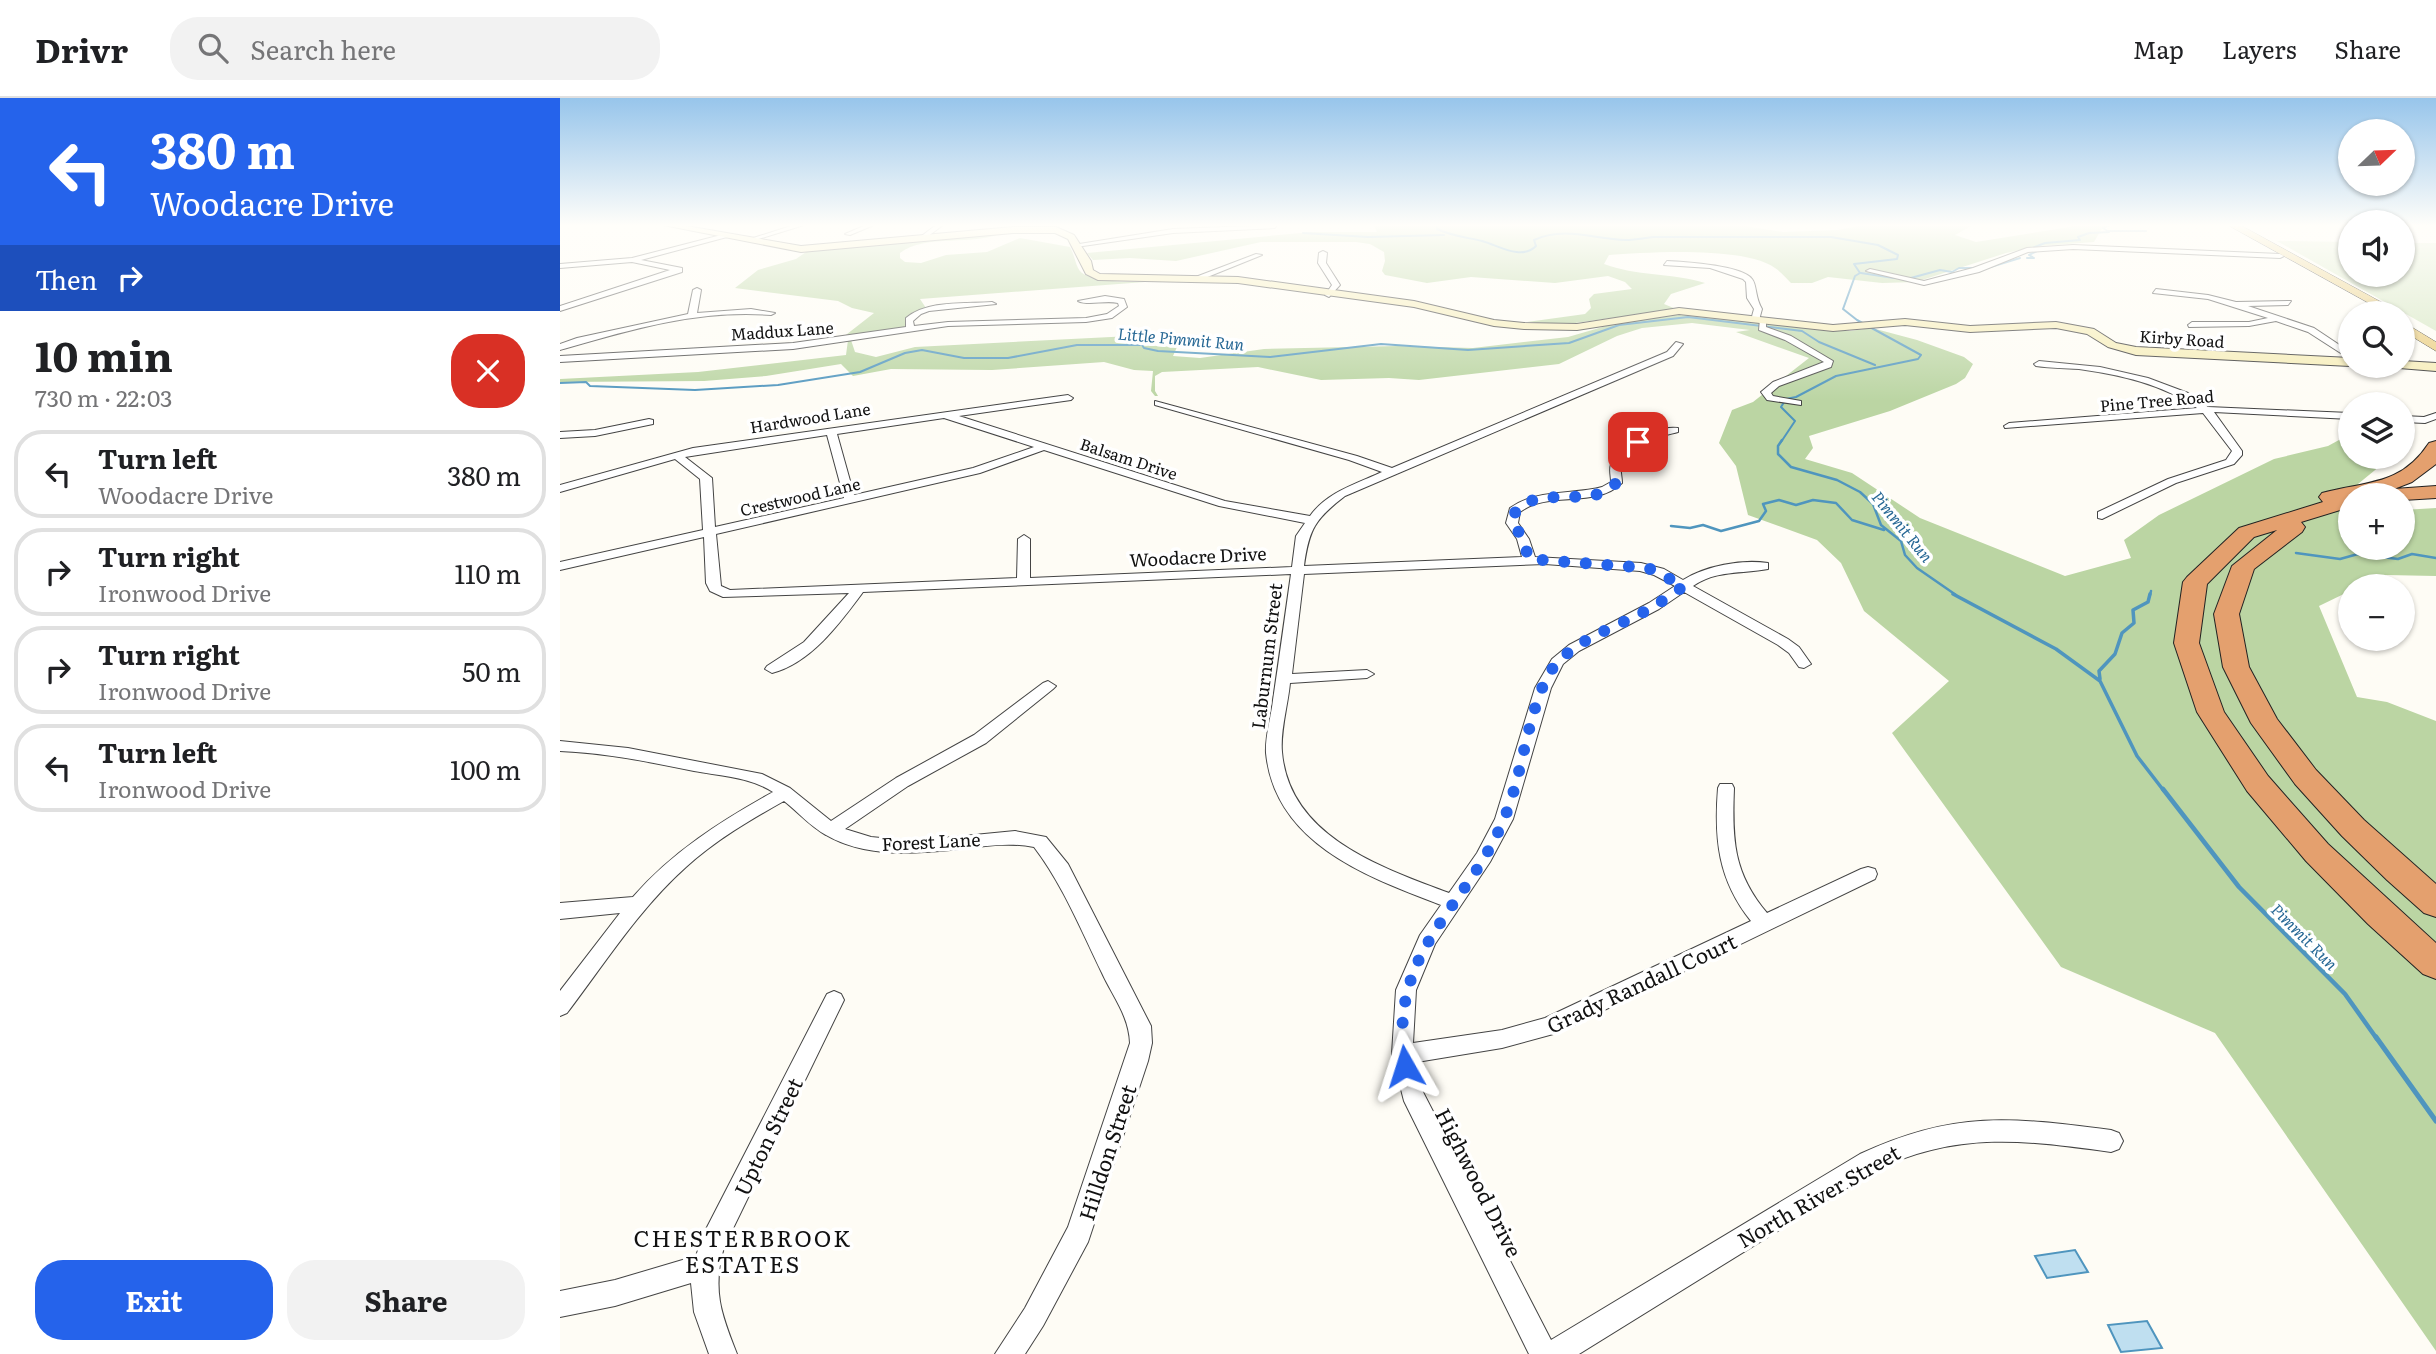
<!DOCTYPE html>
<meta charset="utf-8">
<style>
body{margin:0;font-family:Literata,serif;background:#f2f2f2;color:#202124;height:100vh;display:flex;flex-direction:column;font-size:26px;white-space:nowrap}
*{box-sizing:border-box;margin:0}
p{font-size:23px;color:#757577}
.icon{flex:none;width:38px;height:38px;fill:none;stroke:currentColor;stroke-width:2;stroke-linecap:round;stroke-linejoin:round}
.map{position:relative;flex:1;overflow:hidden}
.drawer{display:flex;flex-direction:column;background:#fff;width:560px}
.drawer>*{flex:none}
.banner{background:#2563eb;color:#fff;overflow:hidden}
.needle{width:46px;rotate:67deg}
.tools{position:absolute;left:1778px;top:21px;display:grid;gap:14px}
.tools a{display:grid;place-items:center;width:77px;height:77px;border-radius:50%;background:#fff;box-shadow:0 2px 5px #0004;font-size:35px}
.pin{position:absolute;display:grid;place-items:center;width:60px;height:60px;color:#fff;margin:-30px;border-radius:14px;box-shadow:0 4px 10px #0006}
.me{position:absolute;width:77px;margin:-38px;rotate:354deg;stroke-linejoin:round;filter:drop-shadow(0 0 5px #0008)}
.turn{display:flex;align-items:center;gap:24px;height:147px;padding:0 35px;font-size:32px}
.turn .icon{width:91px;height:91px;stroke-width:2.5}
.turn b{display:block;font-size:49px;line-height:60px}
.then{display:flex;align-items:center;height:66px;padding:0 35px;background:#0003;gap:14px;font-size:26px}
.round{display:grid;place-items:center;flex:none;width:74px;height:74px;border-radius:28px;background:#f2f2f2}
.headline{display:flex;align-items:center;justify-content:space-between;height:119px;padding:0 35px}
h1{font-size:42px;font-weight:700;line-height:52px}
.action{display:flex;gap:14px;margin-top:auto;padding:14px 35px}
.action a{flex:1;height:80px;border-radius:28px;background:#2563eb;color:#fff;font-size:28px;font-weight:700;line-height:80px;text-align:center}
.action a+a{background:#f2f2f2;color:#202124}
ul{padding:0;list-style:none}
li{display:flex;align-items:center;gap:21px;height:88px;margin:0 14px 10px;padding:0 21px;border:4px solid #e0e0e0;border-radius:28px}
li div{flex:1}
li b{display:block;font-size:26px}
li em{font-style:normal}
header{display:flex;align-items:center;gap:42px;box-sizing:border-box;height:98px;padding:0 35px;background:#fff;border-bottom:2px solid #e0e0e0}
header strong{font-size:33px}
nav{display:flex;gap:38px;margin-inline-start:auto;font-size:24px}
.search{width:490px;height:63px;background:#f2f2f2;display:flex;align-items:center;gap:18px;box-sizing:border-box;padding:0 24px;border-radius:28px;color:#757577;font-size:26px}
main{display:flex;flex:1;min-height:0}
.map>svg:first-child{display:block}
.green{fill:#d5e6c2}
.forest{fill:#bbd5a3}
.water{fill:#bfdff0;stroke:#4f95be;stroke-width:2}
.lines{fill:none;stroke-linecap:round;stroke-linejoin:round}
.stream-far4{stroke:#4f95be;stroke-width:2}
.stream-far3{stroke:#4f95be;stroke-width:2.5}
.stream-far2{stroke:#4f95be;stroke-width:3.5}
.stream-far1{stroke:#4f95be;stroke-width:4.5}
.stream{stroke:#4f95be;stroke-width:5}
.street-casing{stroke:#444;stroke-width:2}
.secondary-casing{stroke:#333;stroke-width:2}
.primary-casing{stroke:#222;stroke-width:1}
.highway-casing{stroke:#222;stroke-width:2}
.street{fill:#fff;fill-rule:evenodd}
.secondary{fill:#f6edb8;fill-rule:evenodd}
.primary{fill:#e9cb7a;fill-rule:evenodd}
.highway{fill:#e4a06e;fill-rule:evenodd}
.route{stroke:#2563eb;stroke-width:12;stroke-dasharray:0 21.6}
.labels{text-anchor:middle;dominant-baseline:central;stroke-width:7;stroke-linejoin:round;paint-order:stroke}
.far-street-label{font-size:16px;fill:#111;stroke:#fff}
.far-water-label{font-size:16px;font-style:italic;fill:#276895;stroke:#fff}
.street-label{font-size:18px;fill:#111;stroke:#fff}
.near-street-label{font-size:21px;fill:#111;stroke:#fff}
.near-neighbourhood-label{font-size:23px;letter-spacing:2px;fill:#111;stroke:#fff}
</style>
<header>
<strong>Drivr</strong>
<div class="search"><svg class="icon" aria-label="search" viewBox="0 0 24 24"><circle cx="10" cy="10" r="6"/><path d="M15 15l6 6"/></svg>Search here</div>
<nav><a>Map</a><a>Layers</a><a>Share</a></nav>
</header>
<main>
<section class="drawer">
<div class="banner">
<div class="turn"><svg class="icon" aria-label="left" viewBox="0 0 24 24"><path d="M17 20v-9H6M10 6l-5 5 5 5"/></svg><div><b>380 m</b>Woodacre Drive</div></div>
<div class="then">Then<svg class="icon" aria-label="right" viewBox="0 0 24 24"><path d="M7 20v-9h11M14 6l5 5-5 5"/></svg></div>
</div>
<div class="headline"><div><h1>10 min</h1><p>730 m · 22:03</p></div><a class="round" style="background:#d93025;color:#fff"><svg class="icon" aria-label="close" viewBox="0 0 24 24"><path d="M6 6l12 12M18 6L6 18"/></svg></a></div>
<ul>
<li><svg class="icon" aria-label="left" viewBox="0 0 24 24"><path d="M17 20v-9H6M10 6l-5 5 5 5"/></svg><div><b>Turn left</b><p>Woodacre Drive</p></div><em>380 m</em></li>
<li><svg class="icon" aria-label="right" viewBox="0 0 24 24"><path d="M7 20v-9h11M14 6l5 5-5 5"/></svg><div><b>Turn right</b><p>Ironwood Drive</p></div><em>110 m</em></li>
<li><svg class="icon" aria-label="right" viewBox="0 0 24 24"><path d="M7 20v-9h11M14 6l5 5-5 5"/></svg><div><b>Turn right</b><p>Ironwood Drive</p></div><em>50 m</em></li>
<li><svg class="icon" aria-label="left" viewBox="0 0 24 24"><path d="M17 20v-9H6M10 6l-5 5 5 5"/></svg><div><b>Turn left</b><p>Ironwood Drive</p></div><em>100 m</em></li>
</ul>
<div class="action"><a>Exit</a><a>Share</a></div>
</section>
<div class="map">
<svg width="1876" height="1256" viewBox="0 0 1876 1256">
<rect width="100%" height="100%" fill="#fefcf5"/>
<path class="green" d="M 1717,143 L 1790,144 L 1790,177 L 1843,177 L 1843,145 L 1876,145 L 1876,233 Z"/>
<path class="forest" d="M 814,127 L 1178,127 L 1223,134 L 1278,132 L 1303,127 L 1413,127 L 1395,137 L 1416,144 L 1522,127 L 1544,127 L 1534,144 L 1479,148 L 1446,155 L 1356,184 L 1322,185 L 1268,179 L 1252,185 L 1231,185 C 1226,180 1221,174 1215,170 C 1185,148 1087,154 1049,157 L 1044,166 C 1075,178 1113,175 1145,185 L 1111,196 L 1104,206 L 1116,211 L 1008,226 L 967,224 L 1025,216 L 1031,210 L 1029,201 L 1034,196 L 1072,191 L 1065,184 L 1048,178 L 995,185 L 911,179 L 867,185 L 825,177 L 822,173 L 825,163 L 824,154 L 810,146 L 796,144 L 701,144 L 616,163 L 570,160 L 533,162 L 527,155 L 751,134 L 817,134 Z
M 444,134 C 414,149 365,135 340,155 L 340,160 L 345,164 L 361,165 L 386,157 L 427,154 L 460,140 L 510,149 C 514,156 515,164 518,170 C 524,185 571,184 585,184 L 360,201 L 366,210 L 351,215 L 346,221 L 346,230 L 282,240 L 314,215 L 292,210 L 278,203 L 175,190 L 198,172 L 236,161 L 246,154 Z
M 1110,214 L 1142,216 L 1251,231 L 1290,233 L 1312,230 L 1357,242 L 1404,259 L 1413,266 L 1405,280 L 1396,286 L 1330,313 L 1249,338 L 1253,350 L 1245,361 L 1292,375 L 1360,420 L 1505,478 L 1571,460 L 1564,442 L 1599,417 L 1714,361 L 1768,348 L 1790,336 L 1790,359 L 1831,359 L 1798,386 L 1815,397 L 1790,397 L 1790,450 L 1843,450 L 1843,412 L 1876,410 L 1876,478 L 1826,477 L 1801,488 L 1790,488 L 1790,493 L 1759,508 L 1797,599 L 1827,604 L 1876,623 L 1876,1253 L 1655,935 L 1501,869 L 1332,635 L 1389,583 L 1304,513 L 1281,465 L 1257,442 L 1188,417 L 1176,368 L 1159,345 L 1172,312 L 1193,304 L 1249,260 L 1176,234 L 1190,232 L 1132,225 L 1082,230 L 1057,238 L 999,266 L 859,282 L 829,280 L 761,282 L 698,269 L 602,274 L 595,278 L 595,293 L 598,298 L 595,298 L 591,293 L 593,273 L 574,272 L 544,264 L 432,272 L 331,271 L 293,278 L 281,266 L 206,278 L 144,283 L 0,284 L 0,281 L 138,274 L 286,257 L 288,242 L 291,242 L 295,254 L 316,259 L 355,249 L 571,238 L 580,241 L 577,247 L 617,249 L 613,258 L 640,260 L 704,251 L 838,248 L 913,250 L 1008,239 L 1060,224 Z"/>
<path class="water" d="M 1515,1152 L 1528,1174 L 1487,1180 L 1475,1158 Z
M 1587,1223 L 1602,1250 L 1561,1254 L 1548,1227 Z"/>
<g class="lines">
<path class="stream-far4" d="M 877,127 L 877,131 C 892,138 905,139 922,143 C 938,147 961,163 976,148 L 974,142 C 1005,128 1033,141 1066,142 C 1075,142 1084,140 1093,139 L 1271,139 L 1318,147 L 1338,157 L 1337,161 L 1294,166 L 1300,175 L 1295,178 L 1283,211 L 1297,222 L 1361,257 L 1358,261 L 1276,278 L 1236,299 L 1226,301 L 1221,309 L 1235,323 L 1221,344
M 1548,133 L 1586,133
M 743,135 L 808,139 L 884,137
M 1472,150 L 1485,145 L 1520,142 L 1518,139 L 1529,135 L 1549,134 L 1543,130 L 1549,127
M 1467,160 L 1474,160 L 1469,157 L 1477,153
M 1424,171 L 1460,160
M 1301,175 L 1334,180
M 1347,181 L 1380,172 L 1392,174 L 1399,170 L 1415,170
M 0,285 L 26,284 L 30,288 L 135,292 L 218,287 L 300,274 L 345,255 L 362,252 L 404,260 L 448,260 L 517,247 L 582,247 L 584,250 L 598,253 L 710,259 L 821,246 L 908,252 L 1009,245 L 1059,227 L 1128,219 L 1242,233 L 1259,244 L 1315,267"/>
<path class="stream-far3" d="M 1222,342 L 1218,348 L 1218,356 L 1231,369 L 1277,382 L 1300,394 L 1313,406 L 1321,427 L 1341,443 L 1345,457 L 1357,470 L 1396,497
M 1111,428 L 1130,430 L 1143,427 L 1161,433 L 1199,423 L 1206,413 L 1203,406 L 1219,402 L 1236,407 L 1253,402 L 1276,405 L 1292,422 L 1324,432
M 1736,455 L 1780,461 L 1798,456 L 1838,461 L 1852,456 L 1876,460
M 1590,497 L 1591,493"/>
<path class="stream-far2" d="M 1393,496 L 1496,551 L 1540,583 L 1577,658 L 1604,693
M 1540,581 L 1539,573 L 1555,556 L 1562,535 L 1574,525 L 1573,512 L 1588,504 L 1590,496"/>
<path class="stream-far1" d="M 1603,691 L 1679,789 L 1785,896 L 1817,941"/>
<path class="stream" d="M 1816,939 L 1876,1023"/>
<g class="street-casing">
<path id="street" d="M 234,127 L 244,127 L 192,143 L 187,142 Z
M 306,127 L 314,127 L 290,137 L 285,136 Z
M 376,127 L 383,127 L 363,142 L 359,142 L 359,140 Z
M 717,127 L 715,130 L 613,135 L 516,149 L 513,147 L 613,131 Z
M 165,136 L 167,139 L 81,162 L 122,170 L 122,174 L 0,213 L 0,208 L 110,172 L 72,164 L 0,170 L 0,166 L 72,160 Z
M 1513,147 L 1720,156 L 1724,158 L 1720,160 L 1513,151 L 1468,154 L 1419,174 L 1364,187 L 1306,173 L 1310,171 L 1364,183 L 1413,170 L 1467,150 Z
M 763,153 L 767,155 L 766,165 L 780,187 L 769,199 L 765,197 L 772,187 L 758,165 L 759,155 Z
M 696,156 L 702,157 L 640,182 L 633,180 Z
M 1107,163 C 1124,164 1182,167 1192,181 C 1197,187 1195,200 1202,211 L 1199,222 L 1195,224 L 1191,222 L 1194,211 L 1187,200 L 1186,184 L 1183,181 L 1150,170 L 1104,167 Z
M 137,190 L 141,192 L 137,215 L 191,211 L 215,215 L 211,217 C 139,211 69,232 0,252 L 0,246 L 17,240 L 128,216 L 133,192 Z
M 1596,191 L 1648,197 L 1676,204 L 1731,203 L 1728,207 L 1688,208 L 1754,230 L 1790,254 L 1790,261 L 1748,234 L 1716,223 L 1689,228 L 1629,229 L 1628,227 L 1632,224 L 1689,224 L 1708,220 L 1648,201 L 1593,195 Z
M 545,198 L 564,201 L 567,209 L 552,220 L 526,224 L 388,228 L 233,251 L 0,264 L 0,258 L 233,245 L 346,229 L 346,220 C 367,202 405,206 432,204 L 436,206 L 369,213 L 361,216 L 353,223 L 354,228 L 388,224 L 526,220 L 547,216 L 559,208 L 558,205 C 545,202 528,208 518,203 Z
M 1200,221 L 1206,221 L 1206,229 L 1231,238 L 1273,263 L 1271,269 L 1219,288 L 1211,295 L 1213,298 L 1241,303 L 1241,307 L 1207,302 L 1201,294 L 1213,284 L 1264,264 L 1225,242 L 1199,232 Z
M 1116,244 L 1123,246 L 1113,258 L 785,398 C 755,421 749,431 744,468 L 962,459 L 957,441 L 946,425 L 950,410 C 976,391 1012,397 1042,389 L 1051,384 C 1051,378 1049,372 1051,366 C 1057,343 1096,328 1118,330 L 1118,334 C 1099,339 1065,345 1061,368 C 1060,373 1062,379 1062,385 C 1035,411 989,392 960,414 L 958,425 L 969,441 L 975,459 L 1081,465 L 1104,471 L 1123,482 C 1145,468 1181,461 1208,465 L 1208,471 C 1181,476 1156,472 1133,488 L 1228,541 L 1239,549 L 1251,566 L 1244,570 L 1239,569 L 1229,555 L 1218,547 L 1124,494 L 1099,511 L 1019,553 L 1003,566 L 991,590 L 953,721 L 930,764 L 875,846 L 856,892 L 853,945 L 942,932 L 985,920 L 1191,823 C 1158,782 1154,741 1158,690 L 1160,686 L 1172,686 L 1174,690 C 1172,741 1173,775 1207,815 L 1301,771 L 1308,769 L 1315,771 L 1317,776 L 1315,781 L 997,935 L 942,950 L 857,964 L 863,994 L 991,1242 L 1300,1056 C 1394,1012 1451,1019 1551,1032 L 1559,1035 L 1563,1043 L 1559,1051 L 1551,1054 C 1464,1042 1398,1033 1316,1072 L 1019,1256 L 969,1256 L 844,1003 L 832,956 L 836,892 L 860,837 L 881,807 C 808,779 715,746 706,655 C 705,639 711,619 713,602 C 719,562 725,519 731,476 L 303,494 C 280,525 251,565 212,575 L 205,571 L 207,568 L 244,544 L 289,495 L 163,499 L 150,493 L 146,485 L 144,439 L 0,472 L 0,464 L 143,432 L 140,381 L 115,361 L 0,394 L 0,387 L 133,350 L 508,297 L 513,300 L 511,302 L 399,318 L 665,403 L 750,418 C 767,394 796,386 822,374 L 789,362 L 595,307 L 595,303 L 797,358 L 832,370 L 1107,254 ZM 384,320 L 474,349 L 413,370 L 294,397 L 277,336 ZM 267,337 L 284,400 L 155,429 L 152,380 L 125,359 ZM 484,352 L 659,408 L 745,425 L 736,438 L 732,469 L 470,480 L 470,441 L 464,437 L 458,441 L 457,480 L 170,492 L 161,488 L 156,436 L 420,375 ZM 985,466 L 1080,473 L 1094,477 L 1115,488 L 1089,505 L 1009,547 L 992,561 L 975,590 L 935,721 L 917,755 L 889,795 C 823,770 729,739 722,654 C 720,633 728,607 730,585 L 807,580 L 814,576 L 807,572 L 732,576 L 744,476 Z
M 1479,263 L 1540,269 L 1588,280 L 1628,295 L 1648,309 L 1790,315 L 1790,321 L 1654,314 L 1682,353 L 1682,357 L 1674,366 L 1616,385 L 1542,421 L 1538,420 L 1538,414 L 1608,381 L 1666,362 L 1672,353 L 1643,315 L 1445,330 L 1444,328 L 1449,325 L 1637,310 C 1602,286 1561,277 1519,271 C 1505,270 1490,270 1476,268 L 1474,266 Z
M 1876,315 L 1876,321 L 1865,325 L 1843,324 L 1843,318 L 1864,319 Z
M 89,321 L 93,322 L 93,326 L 35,338 L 0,340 L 0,334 L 35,332 Z
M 488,583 L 496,588 L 493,591 L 426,645 L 348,688 L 285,731 L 311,739 L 331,741 L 373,741 L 455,733 L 486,739 L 508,766 L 591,928 L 592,945 L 588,963 L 528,1144 L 483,1228 L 465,1256 L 435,1256 L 465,1210 L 508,1129 L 570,945 C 569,918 553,899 542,875 C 521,832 503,787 474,749 C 449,744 425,748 399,751 C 356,756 305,760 266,737 C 251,729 238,714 224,703 C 190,722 156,742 126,769 C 79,811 45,865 7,915 L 0,918 L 0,893 L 60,815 L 0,821 L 0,805 L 73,799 C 112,754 161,723 213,694 C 190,679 161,678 134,673 C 90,664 46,655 0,653 L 0,643 L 68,650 L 202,676 L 230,690 L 271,723 L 336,680 L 414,637 L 483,585 Z
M 274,893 L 281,896 L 284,902 L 164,1149 C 152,1192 161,1216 177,1256 L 149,1256 L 134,1214 L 131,1185 L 55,1208 L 0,1219 L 0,1193 L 55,1182 L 136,1158 L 143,1137 L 267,896 Z"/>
</g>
<g class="secondary-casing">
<path id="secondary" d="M 103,127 L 121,127 L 241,148 L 453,129 L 496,129 L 514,137 L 531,163 L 533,172 L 540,176 L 678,179 L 854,203 L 934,222 L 964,225 L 1017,226 L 1119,210 L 1273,227 L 1345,221 L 1410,228 L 1496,224 L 1534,231 L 1556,245 L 1576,249 L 1790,260 L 1790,268 L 1576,257 L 1548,249 L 1527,236 L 1496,230 L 1410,234 L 1345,227 L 1273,233 L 1119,216 L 1017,232 L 964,231 L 934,228 L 854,209 L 678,185 L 538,182 L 526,176 L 508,141 L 495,135 L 453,135 L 241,154 Z
M 1843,263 L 1876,265 L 1876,273 L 1839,270 L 1837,268 L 1843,268 Z"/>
</g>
<g class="primary-casing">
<path id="primary" d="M 1668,127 L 1680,127 L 1841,215 L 1827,215 Z
M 1843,224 L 1876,244 L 1876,253 L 1843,233 Z"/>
</g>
<g class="highway-casing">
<path id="highway" d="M 1876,343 L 1876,366 L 1852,384 L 1834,391 L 1876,388 L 1876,400 L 1843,402 L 1843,397 L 1823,397 L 1825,393 L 1809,397 L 1790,397 L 1790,409 L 1741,424 L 1745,429 L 1742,434 L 1694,471 L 1679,516 L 1689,569 L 1717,621 L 1756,672 L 1804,722 L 1876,786 L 1876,819 L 1864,815 L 1827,782 L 1782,738 L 1735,686 L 1691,625 L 1663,569 L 1654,516 L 1672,468 L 1717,432 L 1694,439 L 1647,486 L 1639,545 L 1664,614 L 1708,678 L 1768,746 L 1876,845 L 1876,881 L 1863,876 L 1808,826 L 1746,763 L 1687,693 L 1637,614 L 1614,545 L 1623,484 L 1627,479 L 1679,430 L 1763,404 L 1759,399 L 1762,395 C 1807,383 1841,388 1869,345 Z"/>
</g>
<use href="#street" class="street"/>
<use href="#secondary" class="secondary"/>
<use href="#primary" class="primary"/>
<use href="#highway" class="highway"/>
</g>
<linearGradient id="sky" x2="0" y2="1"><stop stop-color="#97c5eb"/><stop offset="0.42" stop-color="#fffefa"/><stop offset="1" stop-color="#fffefa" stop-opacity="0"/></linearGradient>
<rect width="1876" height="303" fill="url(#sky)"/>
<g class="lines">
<path class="route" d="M 845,968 C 827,852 905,814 944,721 C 963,676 966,621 988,577 C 1009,544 1049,532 1082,515 C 1097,507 1111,497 1124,488 L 1088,470 L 969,461 L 962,439 L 952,424 L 956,412 C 984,386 1033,412 1056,385 C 1060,363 1055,358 1078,344"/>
</g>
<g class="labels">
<g class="far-street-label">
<text transform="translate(222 232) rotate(-4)">Maddux Lane</text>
<text transform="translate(1622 240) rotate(4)">Kirby Road</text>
<text transform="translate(1597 302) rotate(-5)">Pine Tree Road</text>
<text transform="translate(250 319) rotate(-9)">Hardwood Lane</text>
<text transform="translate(569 360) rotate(18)">Balsam Drive</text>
<text transform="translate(240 398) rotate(-13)">Crestwood Lane</text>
</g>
<g class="far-water-label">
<text transform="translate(621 240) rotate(5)">Little Pimmit Run</text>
<text transform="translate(1343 428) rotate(51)">Pimmit Run</text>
<text transform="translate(1745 838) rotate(45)">Pimmit Run</text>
</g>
<g class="street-label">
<text transform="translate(638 458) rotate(-3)">Woodacre Drive</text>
<text transform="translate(706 558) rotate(-83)">Laburnum Street</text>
<text transform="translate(371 743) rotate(-3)">Forest Lane</text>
</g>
<g class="near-street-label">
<text transform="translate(1081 884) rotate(-25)">Grady Randall Court</text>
<text transform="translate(207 1038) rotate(-64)">Upton Street</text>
<text transform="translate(546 1054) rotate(-72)">Hilldon Street</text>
<text transform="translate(920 1084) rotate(63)">Highwood Drive</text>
<text transform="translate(1258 1097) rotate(-30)">North River Street</text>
</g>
<g class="near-neighbourhood-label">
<text x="183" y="1139">CHESTERBROOK<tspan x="183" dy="26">ESTATES</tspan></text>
</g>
</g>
</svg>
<div class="tools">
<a><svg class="needle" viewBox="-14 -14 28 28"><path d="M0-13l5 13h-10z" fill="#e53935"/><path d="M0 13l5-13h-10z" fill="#757577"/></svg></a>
<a><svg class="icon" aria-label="sound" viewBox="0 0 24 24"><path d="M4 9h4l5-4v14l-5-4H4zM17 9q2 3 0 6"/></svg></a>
<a><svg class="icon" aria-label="search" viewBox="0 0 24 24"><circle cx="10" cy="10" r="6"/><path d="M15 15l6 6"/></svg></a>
<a><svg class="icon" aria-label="layers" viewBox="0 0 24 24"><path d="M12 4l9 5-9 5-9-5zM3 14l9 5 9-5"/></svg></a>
<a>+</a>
<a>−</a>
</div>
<div class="pin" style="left:1078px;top:344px;background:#d93025"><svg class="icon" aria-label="arrive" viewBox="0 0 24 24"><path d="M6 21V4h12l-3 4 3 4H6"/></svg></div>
<svg class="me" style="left:845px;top:968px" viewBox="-20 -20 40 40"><path d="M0-17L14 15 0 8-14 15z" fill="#2563eb" stroke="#fff" stroke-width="4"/></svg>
</div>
</main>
